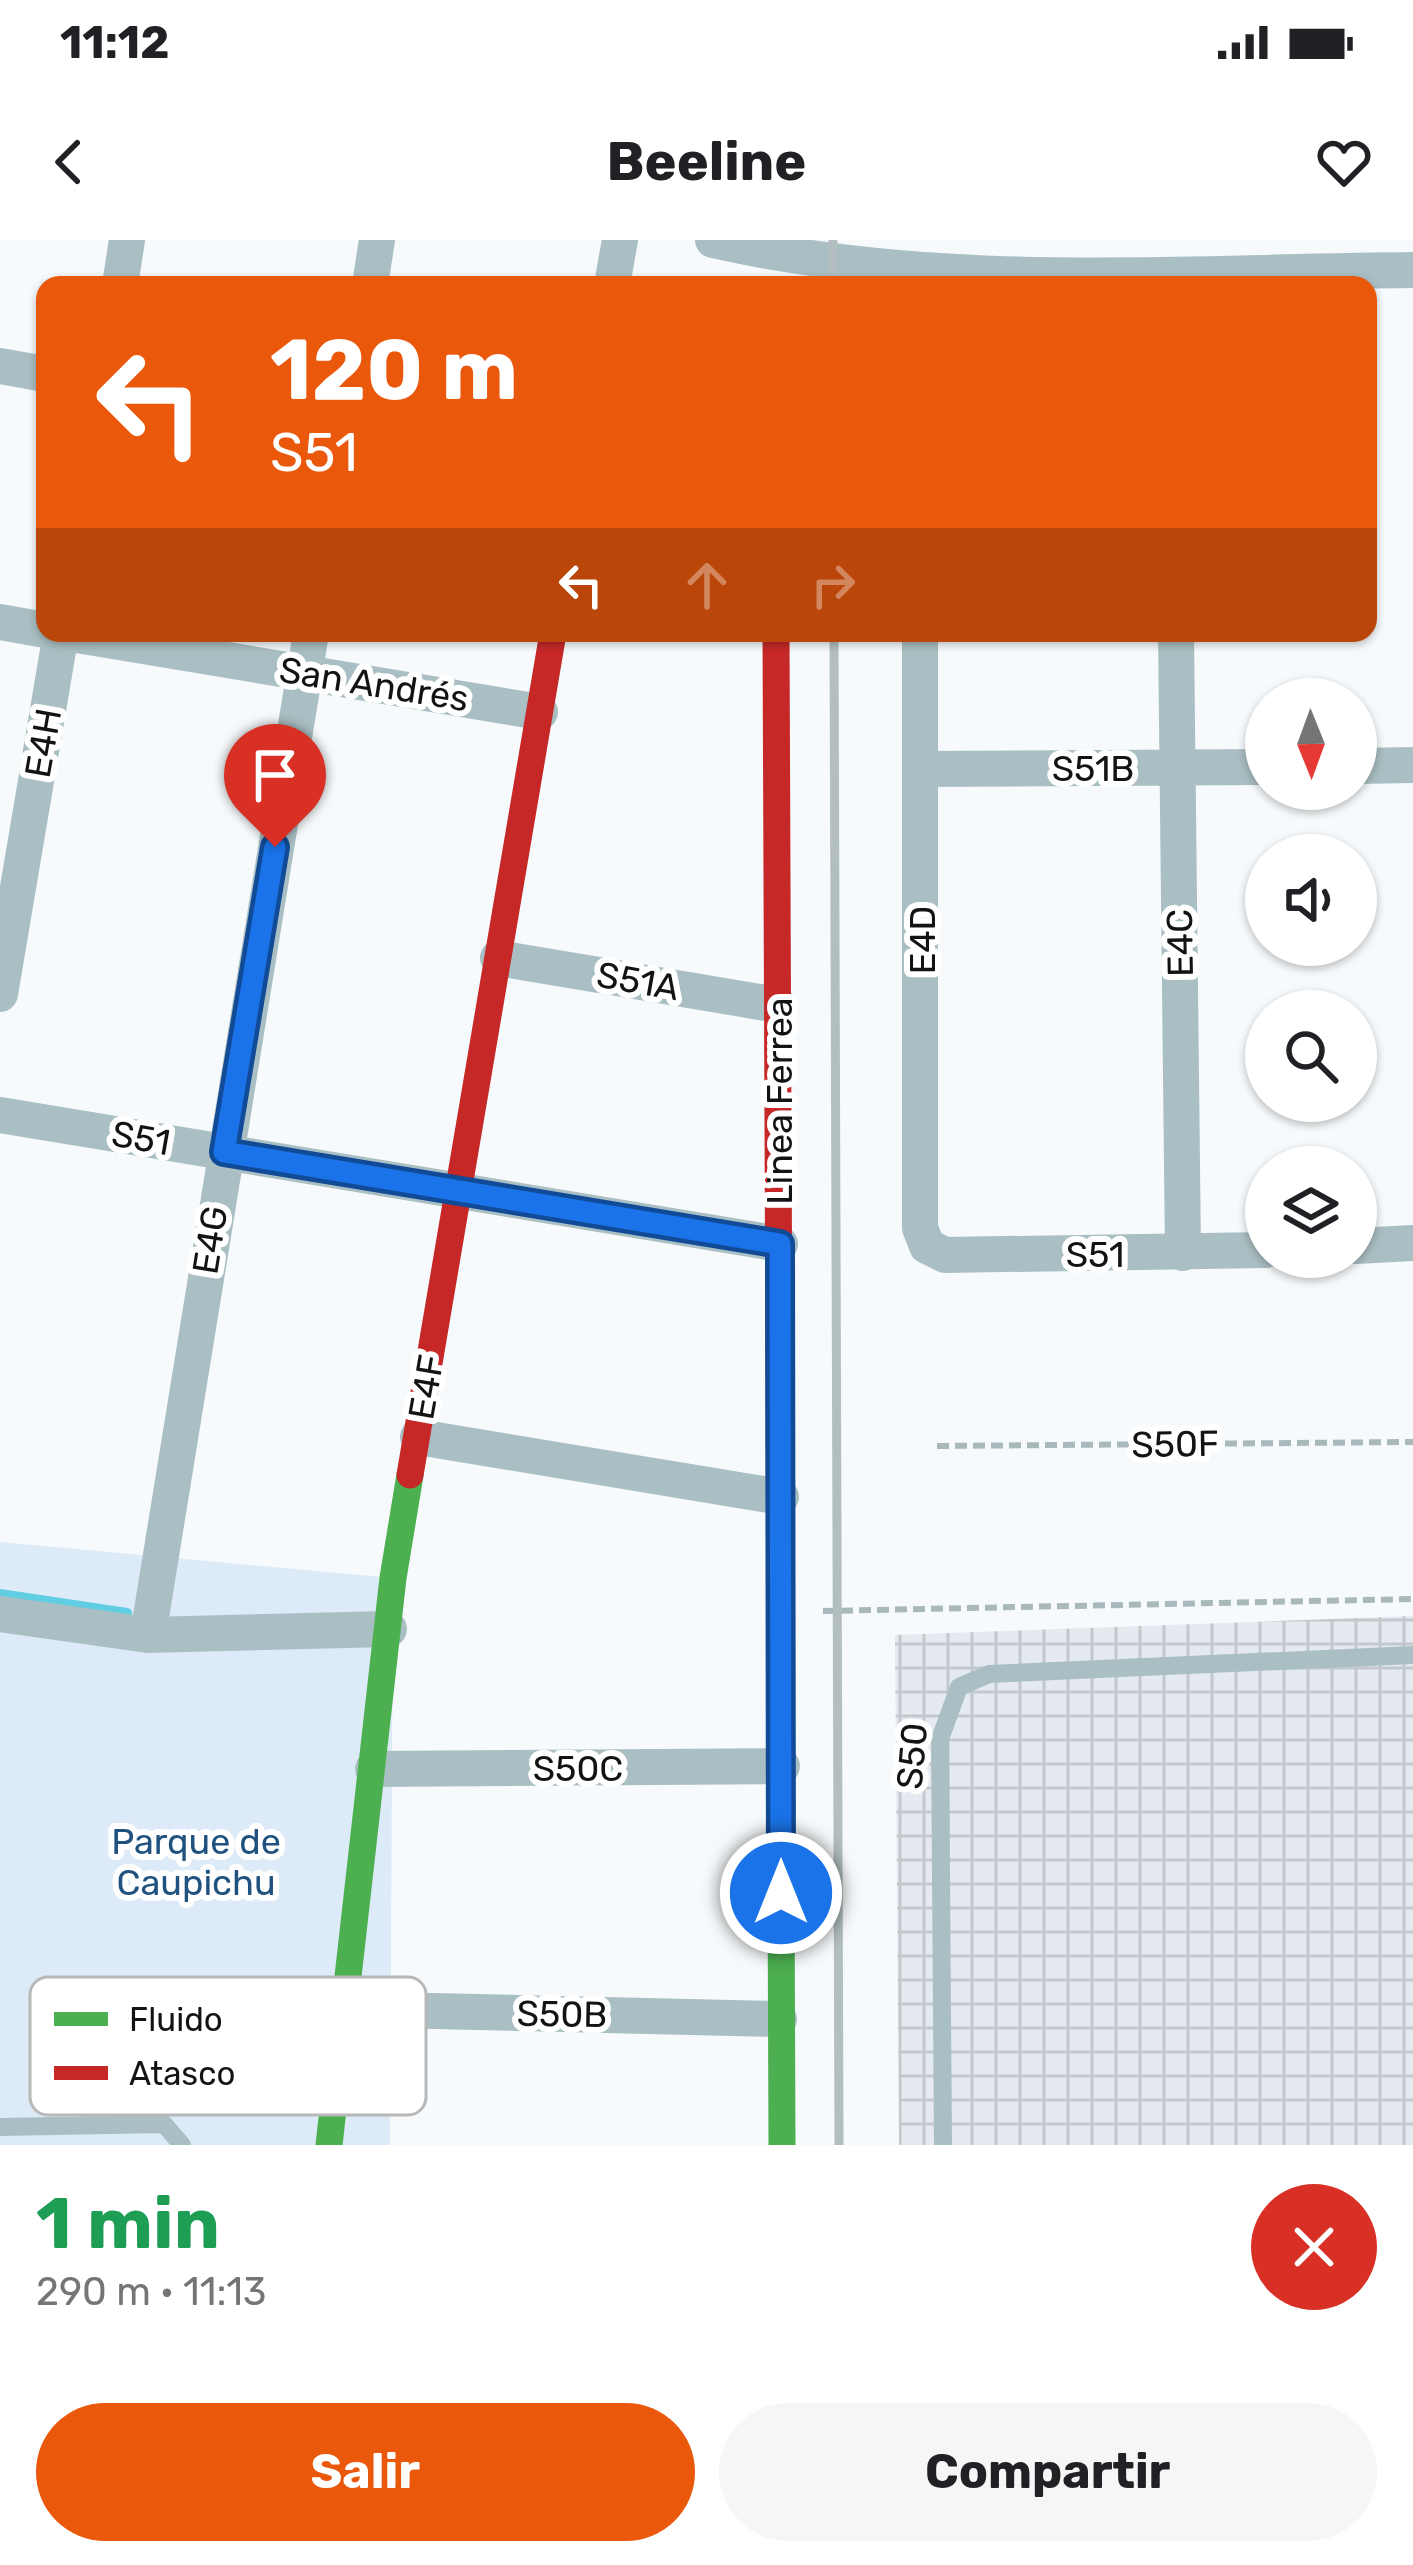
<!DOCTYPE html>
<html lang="es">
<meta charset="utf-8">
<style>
body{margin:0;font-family:Rubik,sans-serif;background:#f6f6f6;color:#202124;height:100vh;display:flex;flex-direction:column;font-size:45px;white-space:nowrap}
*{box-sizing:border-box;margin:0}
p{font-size:39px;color:#757577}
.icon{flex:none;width:66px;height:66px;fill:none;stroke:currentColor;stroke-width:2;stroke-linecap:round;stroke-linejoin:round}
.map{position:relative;height:1905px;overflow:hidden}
.drawer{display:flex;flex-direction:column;background:#fff;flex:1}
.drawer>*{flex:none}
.guide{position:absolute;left:36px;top:36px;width:1341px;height:366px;border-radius:24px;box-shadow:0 3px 9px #0004;background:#ea580c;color:#fff;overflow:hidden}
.needle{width:78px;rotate:179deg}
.controls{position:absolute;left:1245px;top:438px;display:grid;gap:24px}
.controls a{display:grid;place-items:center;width:132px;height:132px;border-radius:50%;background:#fff;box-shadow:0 3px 9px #0004;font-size:60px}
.pin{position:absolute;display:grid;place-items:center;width:102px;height:102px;color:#fff;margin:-123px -51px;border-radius:50% 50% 50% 0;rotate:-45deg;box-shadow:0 0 12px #0007}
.pin .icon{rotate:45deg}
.me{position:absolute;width:132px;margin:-66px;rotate:0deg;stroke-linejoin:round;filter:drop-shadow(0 0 9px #0008)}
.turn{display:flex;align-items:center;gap:42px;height:252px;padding:0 36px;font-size:54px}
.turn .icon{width:156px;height:156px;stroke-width:2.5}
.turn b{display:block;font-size:84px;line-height:102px}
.lanes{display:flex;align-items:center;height:114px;padding:0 36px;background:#0003;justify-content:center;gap:60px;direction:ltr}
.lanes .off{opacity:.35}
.round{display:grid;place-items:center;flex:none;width:126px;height:126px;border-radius:63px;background:#f6f6f6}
.head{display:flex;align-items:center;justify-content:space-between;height:204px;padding:0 36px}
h1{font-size:72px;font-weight:700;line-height:90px;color:#1e9e55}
.cta{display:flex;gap:24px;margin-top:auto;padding:24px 36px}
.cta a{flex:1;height:138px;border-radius:72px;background:#ea580c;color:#fff;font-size:48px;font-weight:700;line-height:138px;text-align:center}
.cta a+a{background:#f6f6f6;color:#202124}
.status{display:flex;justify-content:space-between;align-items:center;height:84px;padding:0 60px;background:#fff;direction:ltr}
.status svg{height:33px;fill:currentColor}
header{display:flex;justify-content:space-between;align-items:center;height:156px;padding:0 36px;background:#fff;font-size:54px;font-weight:700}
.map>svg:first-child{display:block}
.industrial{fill:url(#industrial-grid)}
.green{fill:#ddebf8}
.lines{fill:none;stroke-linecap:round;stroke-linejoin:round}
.stream{stroke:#61cde2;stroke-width:10}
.path{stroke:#a8b8bb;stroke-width:6;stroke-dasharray:12 6;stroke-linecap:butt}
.lane{stroke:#aabfc3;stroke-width:18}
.street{stroke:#aabfc3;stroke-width:36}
.fast{stroke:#4caf50;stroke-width:27}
.jam{stroke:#c62828;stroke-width:27}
.rail{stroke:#b2bec0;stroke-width:9}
.route-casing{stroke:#114b97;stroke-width:30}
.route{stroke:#1a73e8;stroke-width:21}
.labels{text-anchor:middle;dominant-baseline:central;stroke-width:12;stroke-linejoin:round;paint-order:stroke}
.street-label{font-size:36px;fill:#121314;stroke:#fff}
.park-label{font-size:36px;fill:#1f527f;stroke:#fff}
.key{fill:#fff;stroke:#b8b8b8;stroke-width:3}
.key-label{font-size:33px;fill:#121314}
</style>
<div class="status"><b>11:12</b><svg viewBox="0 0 49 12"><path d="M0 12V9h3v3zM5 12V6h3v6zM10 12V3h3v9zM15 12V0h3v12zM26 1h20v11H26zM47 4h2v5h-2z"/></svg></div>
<header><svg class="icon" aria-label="back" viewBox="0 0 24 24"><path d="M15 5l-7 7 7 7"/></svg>Beeline<svg class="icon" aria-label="heart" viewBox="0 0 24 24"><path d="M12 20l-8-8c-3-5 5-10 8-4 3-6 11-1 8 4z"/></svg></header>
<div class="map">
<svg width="1413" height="1905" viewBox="0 0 1413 1905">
<defs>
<pattern id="industrial-grid" width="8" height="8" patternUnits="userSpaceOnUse" patternTransform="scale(3)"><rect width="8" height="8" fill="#e4eaf0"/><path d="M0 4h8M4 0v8" fill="none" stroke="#c3c8cd"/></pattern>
</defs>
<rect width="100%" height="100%" fill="#f7fafc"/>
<path class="industrial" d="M 1413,1376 L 1413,1905 L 899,1905 L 895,1395 Z"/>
<path class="green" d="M 0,1302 L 393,1338 L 390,1905 L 0,1905 Z"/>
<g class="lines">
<path class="stream" d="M 0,1354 L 127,1373"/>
<path class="path" d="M 937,1206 L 1413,1202
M 823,1371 L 1413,1359"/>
<path class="lane" d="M 0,1887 L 164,1884 L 182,1905
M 943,1905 L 940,1499 L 959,1447 L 989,1434 L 1413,1415"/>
<path class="street" d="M 713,0 C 940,52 1182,32 1413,30
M 120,45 L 127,0
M 370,45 L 377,0
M 612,45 L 620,0
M 0,126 L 45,134
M 0,382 L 45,390
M 65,393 L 540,472
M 920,393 L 920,988 L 927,1006 L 945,1015 L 1266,1010
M 1176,393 L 1183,1013
M 1356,526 L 1413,525
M 921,529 L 1266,527
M 498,718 L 778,765
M 0,754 L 61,393
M 0,875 L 780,1004
M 1356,1006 L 1413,1003
M 418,1197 L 781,1257
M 0,1374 L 148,1395 L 389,1389
M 148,1395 L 311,393
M 373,1529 L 782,1526
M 345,1769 L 779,1779"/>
<path class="fast" d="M 780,1380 L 782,1905
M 329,1905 L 393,1338 L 410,1235"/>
<path class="jam" d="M 776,393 L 780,1380
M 410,1235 L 553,393"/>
<path class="rail" d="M 833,0 L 833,45
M 834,393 L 839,1905"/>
</g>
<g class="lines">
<g class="route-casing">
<path id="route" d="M 275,607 L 224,912 L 780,1004 L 781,1653"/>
</g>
<use href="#route" class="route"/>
</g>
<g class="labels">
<g class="street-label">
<text transform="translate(374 444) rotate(9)">San Andrés</text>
<text transform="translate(43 503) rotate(-80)">E4H</text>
<text x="1093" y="528">S51B</text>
<text transform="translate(922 700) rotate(-90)">E4D</text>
<text transform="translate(1180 703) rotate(-91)">E4C</text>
<text transform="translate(638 741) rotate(10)">S51A</text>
<text transform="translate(779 861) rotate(-90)">Linea Ferrea</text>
<text transform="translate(141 898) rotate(10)">S51</text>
<text transform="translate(210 1000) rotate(-81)">E4G</text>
<text x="1095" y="1014">S51</text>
<text transform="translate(426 1147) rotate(-80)">E4F</text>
<text transform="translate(1175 1204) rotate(-1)">S50F</text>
<text transform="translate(912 1516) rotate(-85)">S50</text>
<text x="578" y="1528">S50C</text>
<text transform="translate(562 1774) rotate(1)">S50B</text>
</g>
<g class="park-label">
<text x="196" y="1601">Parque de<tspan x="196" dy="41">Caupichu</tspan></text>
</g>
</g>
<rect x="30" y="1737" width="396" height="138" rx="18" class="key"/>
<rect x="54" y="1772" width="54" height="14" fill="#4caf50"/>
<rect x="54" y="1826" width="54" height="14" fill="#c62828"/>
<g class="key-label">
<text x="129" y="1791">Fluido</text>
<text x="129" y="1845">Atasco</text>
</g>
</svg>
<div class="controls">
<a><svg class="needle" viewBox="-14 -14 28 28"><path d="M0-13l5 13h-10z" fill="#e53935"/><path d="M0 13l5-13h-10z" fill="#757577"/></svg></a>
<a><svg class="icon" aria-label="sound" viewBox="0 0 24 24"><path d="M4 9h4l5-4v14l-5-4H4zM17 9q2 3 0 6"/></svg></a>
<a><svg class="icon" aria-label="search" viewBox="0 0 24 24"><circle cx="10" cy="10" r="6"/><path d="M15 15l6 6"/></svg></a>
<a><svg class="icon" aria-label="layers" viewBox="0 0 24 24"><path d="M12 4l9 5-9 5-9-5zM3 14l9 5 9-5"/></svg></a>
</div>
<div class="pin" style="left:275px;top:607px;background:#d93025"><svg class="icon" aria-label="arrive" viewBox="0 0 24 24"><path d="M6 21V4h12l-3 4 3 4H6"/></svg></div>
<svg class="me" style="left:781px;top:1653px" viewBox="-20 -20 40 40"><circle r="17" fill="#1a73e8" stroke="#fff" stroke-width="3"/><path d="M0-11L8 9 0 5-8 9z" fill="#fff"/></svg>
<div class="guide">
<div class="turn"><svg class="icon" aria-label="left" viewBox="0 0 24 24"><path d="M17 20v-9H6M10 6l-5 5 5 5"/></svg><div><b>120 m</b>S51</div></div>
<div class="lanes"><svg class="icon" aria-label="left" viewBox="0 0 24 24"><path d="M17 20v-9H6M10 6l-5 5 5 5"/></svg><svg class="icon off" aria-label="ahead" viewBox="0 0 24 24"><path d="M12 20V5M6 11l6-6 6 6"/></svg><svg class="icon off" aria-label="right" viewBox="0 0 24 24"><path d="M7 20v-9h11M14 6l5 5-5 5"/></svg></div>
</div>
</div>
<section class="drawer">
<div class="head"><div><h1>1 min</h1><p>290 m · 11:13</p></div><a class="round" style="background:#d93025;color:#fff"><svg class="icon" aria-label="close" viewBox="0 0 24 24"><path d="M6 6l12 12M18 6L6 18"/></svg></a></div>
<div class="cta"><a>Salir</a><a>Compartir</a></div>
</section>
